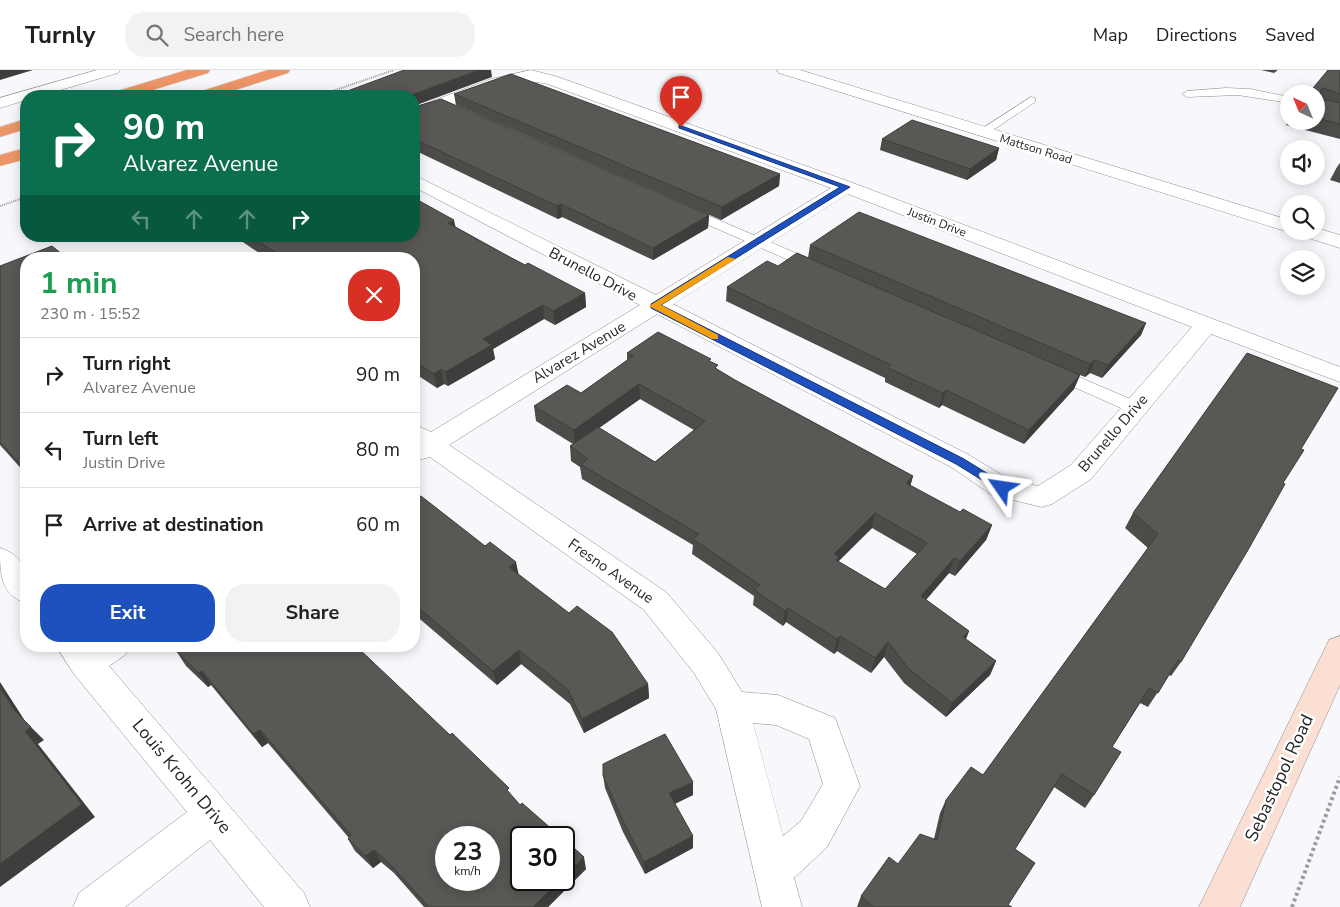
<!DOCTYPE html>
<meta charset="utf-8">
<style>
body{margin:0;font-family:"Nunito Sans",sans-serif;background:#f2f2f2;color:#202124;height:100vh;display:flex;flex-direction:column;font-size:19px;white-space:nowrap}
*{box-sizing:border-box;margin:0}
p{font-size:16px;color:#757577}
.icon{flex:none;width:28px;height:28px;fill:none;stroke:currentColor;stroke-width:2;stroke-linecap:round;stroke-linejoin:round}
.map{position:relative;flex:1;overflow:hidden}
.drawer{position:absolute;left:20px;top:182px;width:400px;height:400px;display:flex;flex-direction:column;background:#fff;border-radius:20px;box-shadow:0 2px 12px #0003}
.drawer>*{flex:none}
.hud{position:absolute;left:20px;top:20px;width:400px;height:152px;border-radius:20px;box-shadow:0 2px 12px #0003;background:#0b6e4f;color:#fff;overflow:hidden}
.needle{width:32px;rotate:317deg}
.tools{position:absolute;left:1280px;top:15px;display:grid;gap:10px}
.tools a{display:grid;place-items:center;width:45px;height:45px;border-radius:50%;background:#fff;box-shadow:0 2px 12px #0003;font-size:25px}
.speed{position:absolute;left:435px;top:756px;display:flex;gap:10px;font-size:25px;font-weight:700;text-align:center}
.speed>*{display:grid;place-content:center;width:65px;height:65px;border-radius:50%;background:#fff;box-shadow:0 2px 12px #0003;line-height:1}
.speed small{font-size:12px;font-weight:400}
.speed .limit{border:2px solid #111;border-radius:8px;background:#fff;color:#111}
.pin{position:absolute;display:grid;place-items:center;width:42px;height:42px;color:#fff;margin:-51px -21px;border-radius:50% 50% 50% 0;rotate:-45deg;box-shadow:0 0 5px #0007}
.pin .icon{rotate:45deg}
.me{position:absolute;width:55px;margin:-28px;rotate:302deg;stroke-linejoin:round;filter:drop-shadow(0 0 4px #0008)}
.turn{display:flex;align-items:center;gap:18px;height:105px;padding:0 20px;font-size:22px}
.turn .icon{width:65px;height:65px;stroke-width:2.5}
.turn b{display:block;font-size:35px;line-height:42px}
.lanes{display:flex;align-items:center;height:48px;padding:0 20px;background:#0003;justify-content:center;gap:25px;direction:ltr}
.lanes .off{opacity:.35}
.round{display:grid;place-items:center;flex:none;width:52px;height:52px;border-radius:20px;background:#f2f2f2}
.summary{display:flex;align-items:center;justify-content:space-between;height:85px;padding:0 20px}
h1{font-size:30px;font-weight:700;line-height:38px;color:#1e9e55}
.cta{display:flex;gap:10px;margin-top:auto;padding:10px 20px}
.cta a{flex:1;height:58px;border-radius:20px;background:#1f51be;color:#fff;font-size:20px;font-weight:700;line-height:58px;text-align:center}
.cta a+a{background:#f2f2f2;color:#202124}
ul{padding:0;list-style:none}
li{display:flex;align-items:center;gap:15px;height:75px;padding:0 20px;border-top:1px solid #e0e0e0}
li div{flex:1}
li b{display:block;font-size:19px}
li em{font-style:normal}
header{display:flex;align-items:center;gap:30px;box-sizing:border-box;height:70px;padding:0 25px;background:#fff;border-bottom:1px solid #e0e0e0}
header strong{font-size:24px}
nav{display:flex;gap:28px;margin-inline-start:auto;font-size:18px}
.search{width:350px;height:45px;background:#f2f2f2;display:flex;align-items:center;gap:12px;box-sizing:border-box;padding:0 18px;border-radius:20px;color:#757577;font-size:19px}
.map>svg:first-child{display:block}
.lines{fill:none;stroke-linecap:round;stroke-linejoin:round}
.lane-casing{stroke:#8e8e91;stroke-width:1}
.street-casing{stroke:#8e8e91;stroke-width:1}
.secondary-casing{stroke:#8e8e91;stroke-width:1}
.highway-casing{stroke:#d4d4d4;stroke-width:1}
.path-far1{stroke:#9c9c9f;stroke-width:2;stroke-dasharray:1 1;stroke-linecap:butt}
.path{stroke:#9c9c9f;stroke-width:4;stroke-dasharray:3 3;stroke-linecap:butt}
.lane{fill:#fff;fill-rule:evenodd}
.street{fill:#fff;fill-rule:evenodd}
.secondary{fill:#fadfd2;fill-rule:evenodd}
.highway{fill:#ed9568;fill-rule:evenodd}
.wall{fill:#4d4c49;fill-rule:evenodd}
.shaded-wall{fill:#3f3e3c}
.building{fill:#5a5855;stroke:#3f3e3c;fill-rule:evenodd}
.route{fill:#1f51be;stroke:#14357c}
.slow{fill:#f59e0b}
.labels{text-anchor:middle;dominant-baseline:central;stroke-width:5;stroke-linejoin:round;paint-order:stroke}
.far-street-label{font-size:12px;fill:#272729;stroke:#fff}
.street-label{font-size:15px;fill:#272729;stroke:#fff}
.near-street-label{font-size:18px;fill:#272729;stroke:#fff}
</style>
<header>
<strong>Turnly</strong>
<div class="search"><svg class="icon" aria-label="search" viewBox="0 0 24 24"><circle cx="10" cy="10" r="6"/><path d="M15 15l6 6"/></svg>Search here</div>
<nav><a>Map</a><a>Directions</a><a>Saved</a></nav>
</header>
<div class="map">
<svg width="1340" height="837" viewBox="0 0 1340 837">
<rect width="100%" height="100%" fill="#f8f7fb"/>
<g class="lines">
<g class="lane-casing">
<path id="lane" d="M 1226,18 L 1250,19 L 1289,27 L 1289,33 L 1238,25 L 1187,27 L 1182,24 L 1187,21 Z
M 1031,27 L 1035,28 L 1035,32 L 987,64 L 979,64 L 977,62 Z
M 686,136 L 819,193 L 821,196 L 814,200 L 809,199 L 681,143 L 679,140 L 681,137 Z
M 1055,297 L 1142,334 L 1145,338 L 1142,342 L 1130,342 L 1049,306 L 1047,302 L 1049,298 Z"/>
</g>
<g class="street-casing">
<path id="street" d="M 97,0 L 120,0 L 118,3 L 40,26 L 26,26 L 26,30 L 0,38 L 0,28 Z
M 531,0 L 558,7 L 853,113 L 1340,297 L 1340,312 L 1211,264 L 1091,409 L 1052,434 L 1042,437 L 992,425 L 951,397 L 657,244 L 449,375 L 666,522 L 718,583 L 742,622 L 778,625 L 835,648 L 860,716 L 827,777 L 794,808 L 802,837 L 762,837 L 716,639 L 694,603 L 644,540 L 430,387 L 414,391 L 414,354 L 431,362 L 640,235 L 414,117 L 414,105 L 656,225 L 831,118 L 548,14 C 501,3 459,38 414,48 L 414,38 L 491,9 ZM 848,124 L 1192,257 L 1071,395 L 1038,416 L 1010,410 L 969,385 L 673,234 ZM 753,653 L 776,655 L 809,669 L 823,714 L 801,751 L 783,766 Z
M 777,0 L 800,0 L 1289,150 L 1289,161 L 1292,161 L 1282,160 L 779,3 Z
M 1316,158 L 1340,165 L 1340,178 L 1299,165 L 1296,161 L 1316,161 Z
M 0,478 C 29,487 26,508 26,533 C 0,525 0,502 0,478 Z
M 56,576 L 130,576 L 125,585 L 109,596 L 304,823 L 310,837 L 264,837 L 210,770 L 125,837 L 73,837 L 79,823 L 187,742 L 74,604 Z"/>
</g>
<g class="secondary-casing">
<path id="secondary" d="M 1340,566 L 1340,615 L 1240,837 L 1199,837 L 1329,570 Z"/>
</g>
<g class="highway-casing">
<path id="highway" d="M 187,0 L 210,0 L 208,3 L 133,26 L 109,26 L 111,23 Z
M 268,0 L 290,0 L 288,3 L 217,26 L 194,26 L 196,23 Z
M 26,49 L 26,59 L 0,67 L 0,57 Z
M 26,78 L 26,89 L 0,96 L 0,85 Z"/>
</g>
<path class="path-far1" d="M 318,26 L 394,0
M 0,136 L 26,127"/>
<path class="path" d="M 1292,837 L 1340,707"/>
<use href="#lane" class="lane"/>
<use href="#street" class="street"/>
<use href="#secondary" class="secondary"/>
<use href="#highway" class="highway"/>
</g>
<path class="wall" d="M 1261,0 L 1278,0 L 1274,3 Z
M 1340,0 L 1340,69 L 1286,55 L 1289,49 L 1289,51 L 1316,51 L 1316,24 Z
M 454,24 L 780,104 L 779,116 L 721,150 L 456,35 Z
M 414,37 L 709,145 L 708,158 L 653,190 L 562,147 L 558,149 L 414,80 Z
M 882,69 L 999,78 L 996,90 L 967,110 L 880,80 Z
M 1340,93 L 1340,113 L 1330,110 L 1337,97 Z
M 456,157 L 525,195 L 585,223 L 586,237 L 555,255 L 544,249 L 493,279 L 495,289 L 448,316 L 444,314 L 437,318 L 414,303 L 414,189 L 268,189 L 234,166 L 414,166 Z
M 810,175 L 1146,253 L 1141,265 L 1102,308 L 1090,303 L 1085,307 L 1080,305 L 1074,319 L 1024,374 L 942,335 L 939,338 L 885,312 L 885,308 L 726,231 L 727,217 L 778,196 L 808,188 Z
M 26,189 L 26,404 L 0,375 L 0,196 Z
M 627,283 L 711,292 L 718,300 L 735,310 L 913,406 L 910,416 L 960,442 L 992,455 L 986,470 L 955,506 L 949,503 L 926,530 L 969,561 L 966,569 L 996,591 L 990,605 L 946,647 L 904,613 L 884,587 L 871,603 L 837,581 L 834,584 L 786,552 L 783,556 L 753,535 L 754,526 L 692,484 L 693,475 L 582,409 L 580,397 L 571,391 L 570,376 L 573,374 L 536,351 L 534,336 L 581,323 L 627,291 ZM 640,329 L 694,360 L 655,392 L 599,358 ZM 872,458 L 917,484 L 885,519 L 838,491 Z
M 1301,379 L 1283,413 L 1181,592 L 1171,606 L 1169,605 L 1148,637 L 1140,633 L 1112,677 L 1094,725 L 1085,738 L 1054,717 L 1015,779 L 1008,835 L 1012,837 L 857,837 L 861,826 L 898,794 L 934,769 L 940,743 L 946,730 L 983,705 L 1148,478 L 1125,458 L 1133,443 Z
M 414,430 L 518,504 L 648,614 L 649,628 L 584,663 L 570,634 L 521,594 L 497,615 L 414,544 Z
M 177,582 L 510,724 L 520,735 L 586,799 L 548,837 L 424,837 L 394,803 L 381,792 L 373,798 L 355,781 L 348,769 L 349,768 L 268,673 L 262,677 L 211,615 L 208,617 L 186,596 Z
M 603,705 L 693,725 L 675,734 L 693,766 L 693,778 L 645,804 L 623,762 L 605,718 Z"/>
<path class="shaded-wall" d="M 0,0 L 33,0 L 0,10 Z
M 479,0 L 491,0 L 492,7 L 414,36 L 414,26 L 411,26 L 411,25 Z
M 999,78 L 996,90 L 967,110 L 970,99 Z
M 780,104 L 779,116 L 721,150 L 722,137 Z
M 561,134 L 562,147 L 558,149 L 557,136 Z
M 709,145 L 708,158 L 653,190 L 653,178 Z
M 454,150 L 457,163 L 448,153 Z
M 585,223 L 586,237 L 555,255 L 553,241 Z
M 543,235 L 544,249 L 493,279 L 495,289 L 448,316 L 445,302 L 483,269 Z
M 1146,253 L 1141,265 L 1102,308 L 1108,295 Z
M 1095,290 L 1090,303 L 1085,307 L 1090,294 Z
M 441,299 L 444,314 L 437,318 L 434,304 Z
M 1080,305 L 1074,319 L 1024,374 L 1029,360 Z
M 639,314 L 640,329 L 575,375 L 574,360 Z
M 946,320 L 942,335 L 939,338 L 943,323 Z
M 913,406 L 909,421 L 906,413 Z
M 875,443 L 872,458 L 835,495 L 834,484 Z
M 992,455 L 986,470 L 955,506 L 960,491 Z
M 954,488 L 949,503 L 916,541 L 921,526 Z
M 516,492 L 519,506 L 509,497 Z
M 788,538 L 786,552 L 783,556 L 785,541 Z
M 969,561 L 963,576 L 963,567 Z
M 840,566 L 837,581 L 834,584 L 837,569 Z
M 888,572 L 884,587 L 871,603 L 875,588 Z
M 519,580 L 521,594 L 497,615 L 493,601 Z
M 996,591 L 990,605 L 946,647 L 952,633 Z
M 202,601 L 211,615 L 208,617 L 199,603 Z
M 0,612 L 27,654 L 14,640 L 0,618 Z
M 648,614 L 649,628 L 584,663 L 582,649 Z
M 31,657 L 44,670 L 38,674 L 95,747 L 0,817 L 0,794 L 25,661 Z
M 260,660 L 268,673 L 262,677 L 253,664 Z
M 693,712 L 693,725 L 669,736 L 669,723 Z
M 693,766 L 693,778 L 645,804 L 644,792 Z
M 374,780 L 381,792 L 373,798 L 366,786 Z
M 584,787 L 586,799 L 548,837 L 533,837 L 560,810 L 564,810 L 564,807 Z"/>
<path class="building" d="M 404,0 L 479,0 L 411,25 L 411,26 L 334,26 Z
M 1328,0 L 1340,0 L 1340,24 L 1323,18 L 1320,20 L 1322,29 L 1340,33 L 1340,54 L 1316,48 L 1316,24 L 1308,24 Z
M 511,4 L 780,104 L 722,137 L 454,24 Z
M 441,29 L 709,145 L 653,178 L 561,134 L 557,136 L 414,69 L 414,37 Z
M 912,50 L 999,78 L 970,99 L 882,69 Z
M 414,128 L 454,150 L 448,153 L 502,183 L 525,195 L 528,193 L 585,223 L 553,241 L 543,235 L 483,269 L 492,275 L 445,302 L 441,299 L 434,304 L 414,291 L 414,189 L 271,189 L 279,185 L 250,166 L 414,166 Z
M 859,142 L 1146,253 L 1108,295 L 1095,290 L 1090,294 L 810,175 Z
M 52,176 L 68,189 L 26,189 L 26,401 L 0,372 L 0,196 Z
M 797,183 L 1080,305 L 1029,360 L 946,320 L 943,323 L 888,298 L 891,295 L 727,217 L 767,191 L 778,196 Z
M 658,262 L 711,289 L 709,291 L 718,295 L 715,298 L 735,310 L 913,406 L 906,413 L 960,442 L 963,439 L 992,455 L 960,491 L 954,488 L 921,526 L 969,561 L 963,567 L 996,591 L 952,633 L 909,599 L 888,572 L 875,588 L 840,566 L 837,569 L 788,538 L 785,541 L 754,520 L 760,515 L 693,469 L 699,464 L 580,394 L 588,389 L 570,376 L 598,357 L 655,392 L 705,351 L 639,314 L 574,360 L 534,336 L 567,315 L 581,323 L 633,286 L 627,283 ZM 875,443 L 927,473 L 885,519 L 836,490 L 839,487 L 834,484 Z
M 1247,283 L 1338,318 L 1301,379 L 1304,380 L 1283,413 L 1285,414 L 1248,480 L 1181,592 L 1178,590 L 1158,623 L 1149,618 L 1112,677 L 1121,682 L 1094,725 L 1062,704 L 1015,779 L 1035,793 L 1008,835 L 1012,837 L 874,837 L 861,826 L 889,787 L 898,794 L 920,764 L 937,770 L 946,730 L 971,697 L 983,705 L 1158,464 L 1133,443 Z
M 421,426 L 485,476 L 490,472 L 516,492 L 509,497 L 569,543 L 577,536 L 612,562 L 648,614 L 582,649 L 568,620 L 519,580 L 493,601 L 414,534 L 414,430 Z
M 186,576 L 356,576 L 450,665 L 452,663 L 509,718 L 507,720 L 520,735 L 522,733 L 562,768 L 521,768 L 521,810 L 560,810 L 533,837 L 429,837 L 387,791 L 374,780 L 366,786 L 348,769 L 351,765 L 260,660 L 253,664 L 202,601 L 199,603 L 177,582 ZM 446,768 L 489,768 L 489,810 L 446,810 Z
M 0,618 L 14,640 L 31,657 L 25,661 L 82,734 L 0,794 Z
M 665,664 L 693,712 L 669,723 L 693,766 L 644,792 L 622,749 L 603,705 L 603,694 Z
M 564,769 L 584,787 L 564,807 Z"/>
<path class="route" d="M 679,55 L 850,117 L 661,235 L 964,389 L 1006,415 L 1006,420 L 998,420 L 956,394 L 651,238 L 651,234 L 840,117 L 679,58 Z"/>
<path class="slow" d="M 728,187 L 736,189 L 661,235 L 718,265 L 718,269 L 712,269 L 649,236 Z"/>
<g class="labels">
<g class="far-street-label">
<text transform="translate(1036 79) rotate(17)">Mattson Road</text>
<text transform="translate(937 152) rotate(21)">Justin Drive</text>
</g>
<g class="street-label">
<text transform="translate(593 204) rotate(28)">Brunello Drive</text>
<text transform="translate(579 282) rotate(-31)">Alvarez Avenue</text>
<text transform="translate(1113 363) rotate(-49)">Brunello Drive</text>
<text transform="translate(611 501) rotate(35)">Fresno Avenue</text>
</g>
<g class="near-street-label">
<text transform="translate(182 706) rotate(50)">Louis Krohn Drive</text>
<text transform="translate(1279 708) rotate(-65)">Sebastopol Road</text>
</g>
</g>
</svg>
<div class="tools">
<a><svg class="needle" viewBox="-14 -14 28 28"><path d="M0-13l5 13h-10z" fill="#e53935"/><path d="M0 13l5-13h-10z" fill="#757577"/></svg></a>
<a><svg class="icon" aria-label="sound" viewBox="0 0 24 24"><path d="M4 9h4l5-4v14l-5-4H4zM17 9q2 3 0 6"/></svg></a>
<a><svg class="icon" aria-label="search" viewBox="0 0 24 24"><circle cx="10" cy="10" r="6"/><path d="M15 15l6 6"/></svg></a>
<a><svg class="icon" aria-label="layers" viewBox="0 0 24 24"><path d="M12 4l9 5-9 5-9-5zM3 14l9 5 9-5"/></svg></a>
</div>
<div class="speed"><div>23<small>km/h</small></div><div class="limit">30</div></div>
<div class="pin" style="left:681px;top:57px;background:#d93025"><svg class="icon" aria-label="arrive" viewBox="0 0 24 24"><path d="M6 21V4h12l-3 4 3 4H6"/></svg></div>
<svg class="me" style="left:1002px;top:418px" viewBox="-20 -20 40 40"><path d="M0-17L14 15 0 8-14 15z" fill="#1f51be" stroke="#fff" stroke-width="4"/></svg>
<div class="hud">
<div class="turn"><svg class="icon" aria-label="right" viewBox="0 0 24 24"><path d="M7 20v-9h11M14 6l5 5-5 5"/></svg><div><b>90 m</b>Alvarez Avenue</div></div>
<div class="lanes"><svg class="icon off" aria-label="left" viewBox="0 0 24 24"><path d="M17 20v-9H6M10 6l-5 5 5 5"/></svg><svg class="icon off" aria-label="ahead" viewBox="0 0 24 24"><path d="M12 20V5M6 11l6-6 6 6"/></svg><svg class="icon off" aria-label="ahead" viewBox="0 0 24 24"><path d="M12 20V5M6 11l6-6 6 6"/></svg><svg class="icon" aria-label="right" viewBox="0 0 24 24"><path d="M7 20v-9h11M14 6l5 5-5 5"/></svg></div>
</div>
<section class="drawer">
<div class="summary"><div><h1>1 min</h1><p>230 m · 15:52</p></div><a class="round" style="background:#d93025;color:#fff"><svg class="icon" aria-label="close" viewBox="0 0 24 24"><path d="M6 6l12 12M18 6L6 18"/></svg></a></div>
<ul>
<li><svg class="icon" aria-label="right" viewBox="0 0 24 24"><path d="M7 20v-9h11M14 6l5 5-5 5"/></svg><div><b>Turn right</b><p>Alvarez Avenue</p></div><em>90 m</em></li>
<li><svg class="icon" aria-label="left" viewBox="0 0 24 24"><path d="M17 20v-9H6M10 6l-5 5 5 5"/></svg><div><b>Turn left</b><p>Justin Drive</p></div><em>80 m</em></li>
<li><svg class="icon" aria-label="arrive" viewBox="0 0 24 24"><path d="M6 21V4h12l-3 4 3 4H6"/></svg><div><b>Arrive at destination</b></div><em>60 m</em></li>
</ul>
<div class="cta"><a>Exit</a><a>Share</a></div>
</section>
</div>
